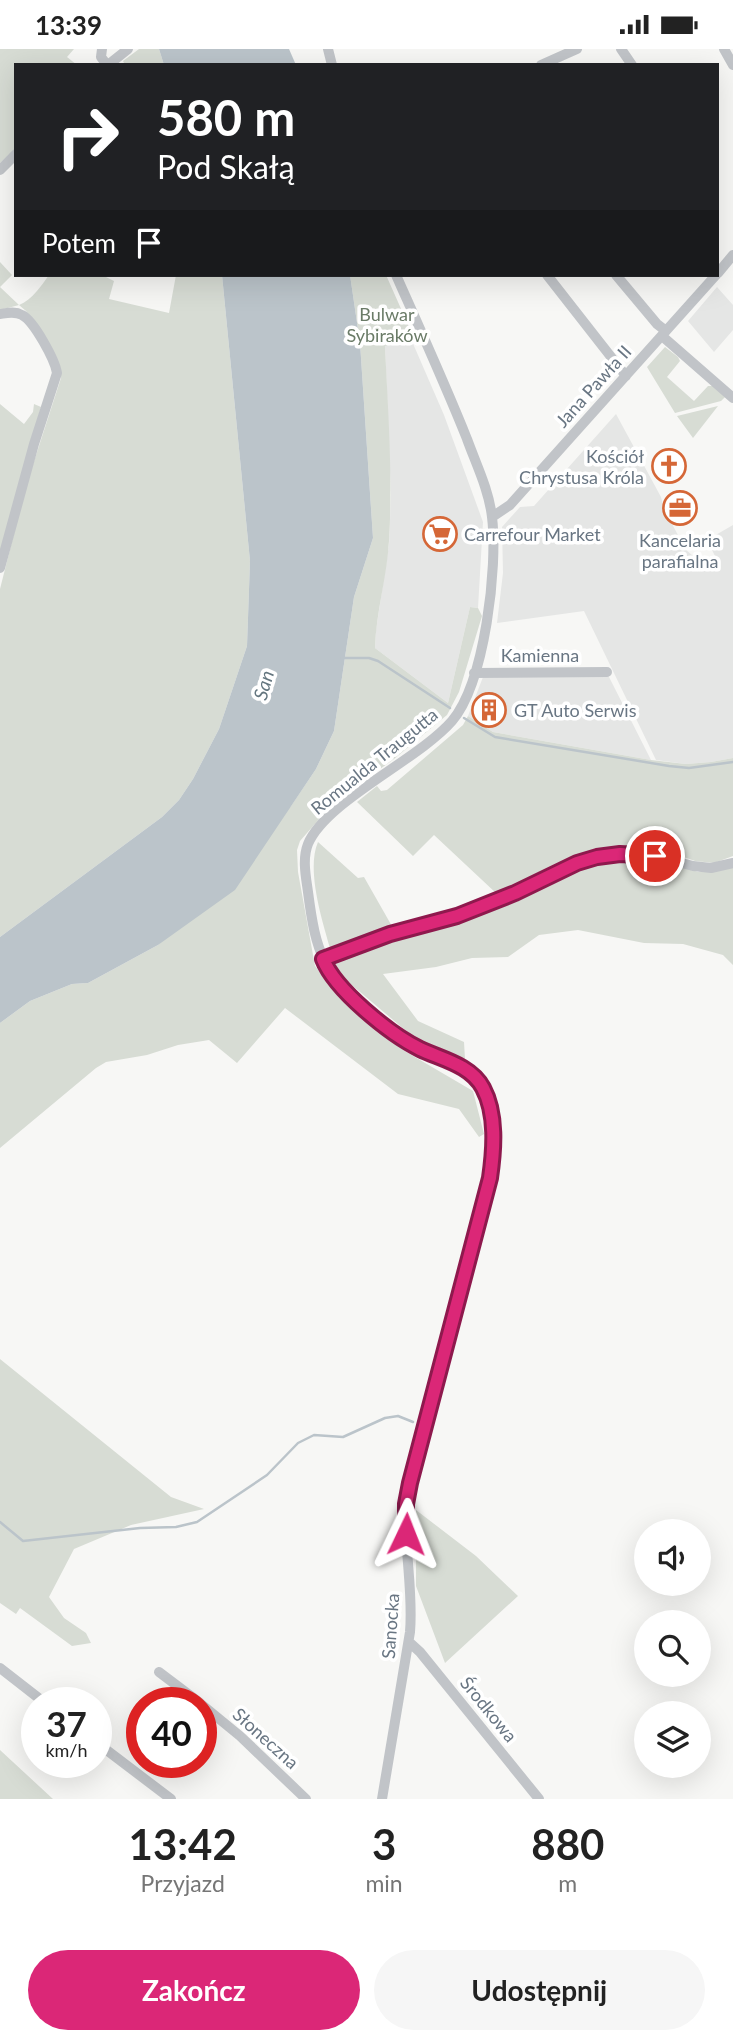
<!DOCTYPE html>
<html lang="pl">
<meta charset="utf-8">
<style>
body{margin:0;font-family:Lato,sans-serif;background:#f6f6f6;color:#222;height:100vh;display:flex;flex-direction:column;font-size:26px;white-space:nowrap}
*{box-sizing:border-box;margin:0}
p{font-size:23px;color:#767676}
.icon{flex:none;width:38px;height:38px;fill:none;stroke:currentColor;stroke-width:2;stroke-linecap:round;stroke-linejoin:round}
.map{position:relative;height:1750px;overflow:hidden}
.drawer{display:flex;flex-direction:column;background:#fff;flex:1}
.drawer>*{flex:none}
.banner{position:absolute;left:14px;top:14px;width:705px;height:214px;border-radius:0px;box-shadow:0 7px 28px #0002;background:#202124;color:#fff;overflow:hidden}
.tools{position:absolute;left:634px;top:1470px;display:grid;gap:14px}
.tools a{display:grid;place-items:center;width:77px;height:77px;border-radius:50%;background:#fff;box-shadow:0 7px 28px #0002;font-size:35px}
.speed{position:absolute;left:21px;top:1638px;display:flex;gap:14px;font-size:35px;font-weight:700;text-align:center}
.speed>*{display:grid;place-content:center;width:91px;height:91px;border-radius:50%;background:#fff;box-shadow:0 7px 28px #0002;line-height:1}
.speed small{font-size:18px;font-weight:400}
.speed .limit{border:10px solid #d22;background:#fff;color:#111}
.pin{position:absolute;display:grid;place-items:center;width:60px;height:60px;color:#fff;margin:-30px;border:4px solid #fff;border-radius:50%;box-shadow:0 2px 7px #0007}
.me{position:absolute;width:77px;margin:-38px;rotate:2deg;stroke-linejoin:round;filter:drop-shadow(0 0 5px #0008)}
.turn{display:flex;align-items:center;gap:24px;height:147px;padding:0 28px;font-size:32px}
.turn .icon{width:91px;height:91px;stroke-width:2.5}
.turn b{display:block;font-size:49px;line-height:60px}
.then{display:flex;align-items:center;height:66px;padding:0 28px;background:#0003;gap:14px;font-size:26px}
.eta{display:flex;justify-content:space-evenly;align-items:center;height:119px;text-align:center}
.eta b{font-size:42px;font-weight:700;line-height:49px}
.cta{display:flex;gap:14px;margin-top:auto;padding:14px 28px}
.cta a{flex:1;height:80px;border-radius:42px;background:#db2777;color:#fff;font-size:28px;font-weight:700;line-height:80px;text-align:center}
.cta a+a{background:#f6f6f6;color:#222}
.status{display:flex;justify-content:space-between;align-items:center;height:49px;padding:0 35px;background:#fff;direction:ltr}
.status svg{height:19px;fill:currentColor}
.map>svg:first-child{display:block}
.built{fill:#e5e6e5}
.green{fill:#d7dcd4}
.water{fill:#bbc4ca}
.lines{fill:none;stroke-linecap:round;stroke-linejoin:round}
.stream{stroke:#bbc4ca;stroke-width:2.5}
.minor{stroke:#c1c4c8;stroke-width:10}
.route-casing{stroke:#8e194d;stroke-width:18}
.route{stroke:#db2777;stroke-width:12}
.labels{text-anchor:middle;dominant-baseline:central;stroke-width:7;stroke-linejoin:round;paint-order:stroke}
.park-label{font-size:18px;fill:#6a7b67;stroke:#fff}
.street-label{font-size:18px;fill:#697683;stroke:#fff}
.poi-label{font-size:18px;fill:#697683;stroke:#fff;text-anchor:start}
.water-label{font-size:19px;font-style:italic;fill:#64767f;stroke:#fff}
</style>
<div class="status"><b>13:39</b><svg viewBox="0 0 49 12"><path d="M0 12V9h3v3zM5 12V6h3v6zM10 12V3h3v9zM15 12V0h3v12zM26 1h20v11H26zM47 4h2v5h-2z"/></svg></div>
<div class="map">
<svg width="733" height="1750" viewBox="0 0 733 1750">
<rect width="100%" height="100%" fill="#f7f7f5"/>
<path class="built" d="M 717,238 L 733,256 L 733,281 L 714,303 L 688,272 Z
M 411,290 L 444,366 L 483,473 L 478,559 L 470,558 L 448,654 L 375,599 L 376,581 L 389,496 L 391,446 L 385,296 Z
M 616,365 L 661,448 L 664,460 L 686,501 L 692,506 L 701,522 L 718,513 L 707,491 L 733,476 L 733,709 L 711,713 L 686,715 L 656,711 L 584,562 L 497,574 L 503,524 L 502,478 L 520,458 L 534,457 Z
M 608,626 L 651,711 L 493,683 L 468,667 L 483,628 Z"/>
<path class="green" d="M 0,0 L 74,0 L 67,8 L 77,16 L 16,16 L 16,99 L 0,114 Z
M 139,0 L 159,0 L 164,16 L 125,16 L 123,12 Z
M 0,213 L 12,226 L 0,238 L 19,256 C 32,251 41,237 49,226 L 102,226 L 114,232 L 109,250 L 169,264 L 176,226 L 222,226 L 250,512 L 247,597 L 219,680 L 193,730 L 179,751 L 162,768 L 0,888 L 0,540 L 26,437 L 61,329 L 52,301 L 26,262 L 19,256 L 0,261 Z
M 350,226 L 386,226 L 414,289 L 385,297 C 388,362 393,427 389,492 C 387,528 376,563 375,599 L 448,654 L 470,558 L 478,559 L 482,567 L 459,643 L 447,666 L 394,710 L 334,753 L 300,792 L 297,801 L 298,823 L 315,917 L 345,954 L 403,1001 L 473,1042 L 484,1085 L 479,1088 L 459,1060 L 398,1045 L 285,959 L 237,1014 L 209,991 L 178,996 L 147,1006 L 106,1013 L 96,1019 L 0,1099 L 0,974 L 30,952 L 72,935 L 88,934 L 158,896 L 291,757 L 316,720 L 334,682 L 354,548 L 373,489 L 360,294 Z
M 665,298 L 678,308 L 680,312 L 667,328 L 694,352 L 708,337 L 713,337 L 726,347 L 721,352 L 675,364 L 647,318 Z
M 0,355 L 24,375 L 33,363 L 34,355 L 41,358 L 0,505 Z
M 718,357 L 693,389 L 677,367 Z
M 468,667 L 493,683 L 651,711 L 686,715 L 711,713 L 733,709 L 733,807 L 714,814 L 695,812 L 667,802 L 634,799 L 593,804 L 544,823 L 497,845 L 434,786 L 413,807 L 357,753 L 377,737 L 381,742 L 387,741 L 463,676 Z
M 318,793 L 358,829 L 364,828 L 393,879 L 348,896 L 330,899 C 322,871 306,820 318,793 Z
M 658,810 L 698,823 L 733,817 L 733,916 L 723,906 L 683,895 L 644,894 L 578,881 L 539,886 L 508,908 L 472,909 L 436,918 L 383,925 L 418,972 L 464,993 L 465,1010 L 419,991 L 405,981 L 340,926 L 334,911 L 582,816 L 608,811 Z
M 0,1310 L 171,1448 L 204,1460 L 131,1476 L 74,1500 L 49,1548 L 64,1569 L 86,1584 L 91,1594 L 72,1597 L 20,1559 L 16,1565 L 0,1554 Z
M 416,1461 L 476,1507 L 518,1547 L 445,1614 L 416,1537 Z
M 0,1701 L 53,1750 L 0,1750 Z"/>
<path class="water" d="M 159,0 L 289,0 L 296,16 L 164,16 Z
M 222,226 L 350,226 L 360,294 L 373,489 L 354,548 L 334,682 L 316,720 L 235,841 L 158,896 L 88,934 L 72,935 L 30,952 L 0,974 L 0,888 L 162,768 L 179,751 L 193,730 L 219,680 L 247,597 L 250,512 Z"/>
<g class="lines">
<path class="stream" d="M 342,609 L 369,609 L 378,612 L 450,659
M 464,669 L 495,688 L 669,717 L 689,719 L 733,713
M 0,1473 L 23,1492 L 140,1479 L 176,1478 L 197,1473 L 267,1426 L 298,1394 L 314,1386 L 343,1388 L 385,1369 L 398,1367 L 413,1373"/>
<path class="minor" d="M 102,0 L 101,8 L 107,16
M 328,0 L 332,16
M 621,0 L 632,16
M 724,0 L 733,16
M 108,16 L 128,0
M 541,16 L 577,0
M 0,121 L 16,105
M 718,224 L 733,206
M 547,226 L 626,327
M 616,226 L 657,275 L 666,282
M 0,265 C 7,264 15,262 22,266 C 34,272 55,311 57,324 L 34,395 L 0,519
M 662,287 L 733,349
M 492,468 L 510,456 L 716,226
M 474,624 L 607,623
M 323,910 L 390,885 L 457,868 L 515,844 L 554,823 L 597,808 L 620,805 L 655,807 L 693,817 L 711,819 L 733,814
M 409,1593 L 420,1603 L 539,1750
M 0,1619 L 45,1654
M 159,1623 L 200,1654
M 201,1655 L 240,1687 L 306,1750
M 96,1693 L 171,1750
M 382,1750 L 410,1583 C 414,1536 401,1490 408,1443 L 490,1129 C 494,1101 497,1064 482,1038 C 470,1017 443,1011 423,1002 C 403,992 387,978 370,964 C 323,923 316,905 308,843 C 306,828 302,810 308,795 C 326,752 418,711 452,672 C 485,633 498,518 492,468 C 489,441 476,415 467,390 C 445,335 420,280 396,226"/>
</g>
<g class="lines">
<g class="route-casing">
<path id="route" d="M 406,1485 L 406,1455 L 410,1434 L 490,1129 C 494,1101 497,1065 483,1039 C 471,1016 441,1010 420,1000 C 390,985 335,941 323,910 L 390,885 L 457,867 L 515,844 L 577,814 L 597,808 L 620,805 L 655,807"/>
</g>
<use href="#route" class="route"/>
</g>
<defs>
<g id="church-ring" transform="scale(1.75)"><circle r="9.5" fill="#fff" stroke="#d56737" stroke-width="1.5"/><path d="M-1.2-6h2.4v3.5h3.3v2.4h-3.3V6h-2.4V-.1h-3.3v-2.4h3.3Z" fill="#d56737"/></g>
<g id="office-ring" transform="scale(1.75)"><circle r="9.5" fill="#fff" stroke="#d56737" stroke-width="1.5"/><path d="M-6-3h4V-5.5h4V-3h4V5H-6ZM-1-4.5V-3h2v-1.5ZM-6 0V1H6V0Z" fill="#d56737"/></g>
<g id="supermarket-ring" transform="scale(1.75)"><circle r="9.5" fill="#fff" stroke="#d56737" stroke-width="1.5"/><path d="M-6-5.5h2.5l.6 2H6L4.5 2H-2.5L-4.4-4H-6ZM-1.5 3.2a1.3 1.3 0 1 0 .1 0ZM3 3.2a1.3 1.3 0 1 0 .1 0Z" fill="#d56737"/></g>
<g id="building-ring" transform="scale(1.75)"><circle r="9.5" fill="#fff" stroke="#d56737" stroke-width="1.5"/><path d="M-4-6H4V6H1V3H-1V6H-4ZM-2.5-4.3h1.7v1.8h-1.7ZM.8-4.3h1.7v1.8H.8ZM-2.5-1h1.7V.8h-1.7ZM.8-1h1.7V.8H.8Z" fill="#d56737"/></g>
</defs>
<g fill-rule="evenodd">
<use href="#church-ring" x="669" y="417"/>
<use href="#office-ring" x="680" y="459"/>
<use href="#supermarket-ring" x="440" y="485"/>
<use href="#building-ring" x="489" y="661"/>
</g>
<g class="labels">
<g class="park-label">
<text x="387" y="265">Bulwar<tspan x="387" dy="21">Sybiraków</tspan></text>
</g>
<g class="street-label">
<text transform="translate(593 337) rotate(-48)">Jana Pawła II</text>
<text x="540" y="606">Kamienna</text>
<text transform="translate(374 712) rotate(-39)">Romualda Traugutta</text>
<text transform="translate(390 1577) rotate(-86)">Sanocka</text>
<text transform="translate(489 1660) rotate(51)">Środkowa</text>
<text transform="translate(266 1689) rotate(42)">Słoneczna</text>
</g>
<g class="poi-label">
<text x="644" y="407" text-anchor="end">Kościół<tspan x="644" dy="21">Chrystusa Króla</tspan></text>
<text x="464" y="485">Carrefour Market</text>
<text x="680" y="491" text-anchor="middle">Kancelaria<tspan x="680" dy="21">parafialna</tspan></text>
<text x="514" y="661">GT Auto Serwis</text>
</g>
<g class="water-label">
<text transform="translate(263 636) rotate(-74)">San</text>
</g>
</g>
</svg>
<div class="tools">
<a><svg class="icon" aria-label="sound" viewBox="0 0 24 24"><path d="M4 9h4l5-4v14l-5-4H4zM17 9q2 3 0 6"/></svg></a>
<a><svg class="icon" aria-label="search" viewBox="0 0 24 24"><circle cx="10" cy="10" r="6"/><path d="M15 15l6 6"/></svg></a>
<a><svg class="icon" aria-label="layers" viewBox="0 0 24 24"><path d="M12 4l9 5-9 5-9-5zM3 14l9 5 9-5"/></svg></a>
</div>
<div class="speed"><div>37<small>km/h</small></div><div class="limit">40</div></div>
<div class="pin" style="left:655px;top:807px;background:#d93025"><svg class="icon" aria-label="arrive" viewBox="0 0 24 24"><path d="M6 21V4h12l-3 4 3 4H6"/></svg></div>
<svg class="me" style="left:406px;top:1485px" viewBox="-20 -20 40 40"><path d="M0-17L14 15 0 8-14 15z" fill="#db2777" stroke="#fff" stroke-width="4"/></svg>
<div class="banner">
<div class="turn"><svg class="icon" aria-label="right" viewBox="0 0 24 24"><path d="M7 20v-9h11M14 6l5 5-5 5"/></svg><div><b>580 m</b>Pod Skałą</div></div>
<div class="then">Potem<svg class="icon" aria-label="arrive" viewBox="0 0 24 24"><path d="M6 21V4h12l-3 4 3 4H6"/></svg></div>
</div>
</div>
<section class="drawer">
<div class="eta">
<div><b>13:42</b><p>Przyjazd</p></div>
<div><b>3</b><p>min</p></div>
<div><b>880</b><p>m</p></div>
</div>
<div class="cta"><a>Zakończ</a><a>Udostępnij</a></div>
</section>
